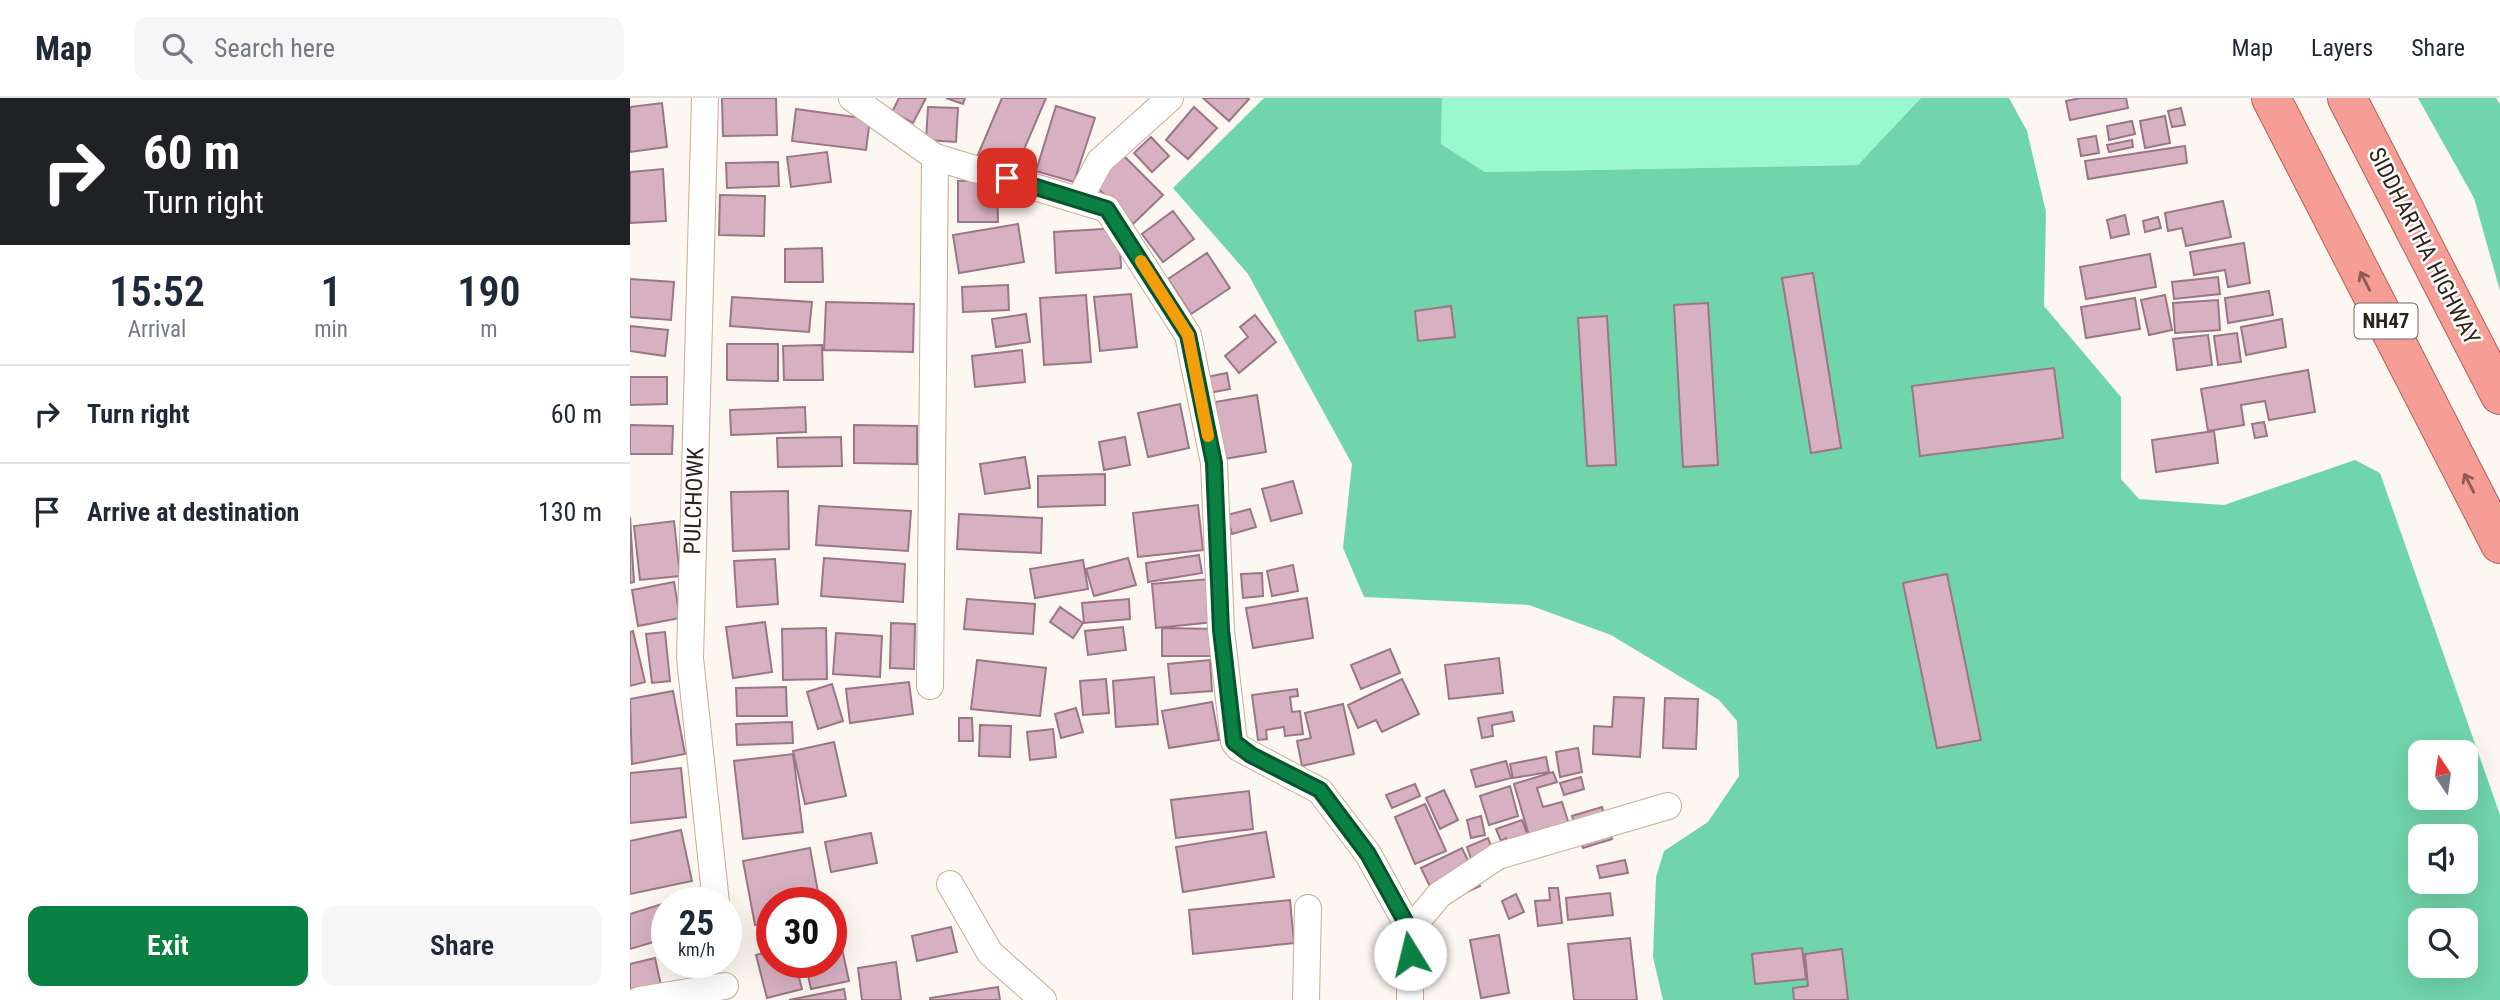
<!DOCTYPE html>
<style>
body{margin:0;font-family:"Roboto Condensed",sans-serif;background:#f6f6f7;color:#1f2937;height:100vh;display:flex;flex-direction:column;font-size:26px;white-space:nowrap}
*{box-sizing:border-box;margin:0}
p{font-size:23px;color:#747a83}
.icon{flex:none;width:38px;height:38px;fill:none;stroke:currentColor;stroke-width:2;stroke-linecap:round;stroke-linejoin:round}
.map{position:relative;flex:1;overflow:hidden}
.details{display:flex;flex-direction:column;background:#fff;width:630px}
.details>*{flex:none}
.hud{background:#202124;color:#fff;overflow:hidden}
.needle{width:46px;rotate:347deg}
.controls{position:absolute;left:1778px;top:642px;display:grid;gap:14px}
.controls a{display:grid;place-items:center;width:70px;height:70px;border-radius:14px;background:#fff;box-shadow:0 7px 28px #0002;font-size:35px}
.speed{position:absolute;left:21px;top:789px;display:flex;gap:14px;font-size:35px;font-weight:700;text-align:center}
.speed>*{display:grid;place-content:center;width:91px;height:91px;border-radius:50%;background:#fff;box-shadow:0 7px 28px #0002;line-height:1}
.speed small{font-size:18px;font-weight:400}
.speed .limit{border:10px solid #d22;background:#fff;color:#111}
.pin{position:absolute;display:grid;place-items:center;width:60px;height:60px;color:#fff;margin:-30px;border-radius:14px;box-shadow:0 4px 10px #0006}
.me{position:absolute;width:77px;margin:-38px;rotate:351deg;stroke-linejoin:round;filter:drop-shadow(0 0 5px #0008)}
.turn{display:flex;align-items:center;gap:24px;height:147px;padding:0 28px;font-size:32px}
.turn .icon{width:91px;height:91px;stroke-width:2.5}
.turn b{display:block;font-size:49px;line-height:60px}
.eta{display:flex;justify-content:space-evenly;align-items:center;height:119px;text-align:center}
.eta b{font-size:42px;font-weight:600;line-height:49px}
.cta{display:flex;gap:14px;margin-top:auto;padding:14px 28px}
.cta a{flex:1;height:80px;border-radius:14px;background:#0b8043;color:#fff;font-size:28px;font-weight:600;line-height:80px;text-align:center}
.cta a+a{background:#f6f6f7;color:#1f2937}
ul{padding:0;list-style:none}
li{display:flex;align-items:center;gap:21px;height:98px;padding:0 28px;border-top:2px solid #e0e1e3}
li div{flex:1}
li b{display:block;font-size:26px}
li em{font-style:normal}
header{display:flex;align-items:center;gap:42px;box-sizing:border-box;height:98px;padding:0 35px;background:#fff;border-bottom:2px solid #e0e1e3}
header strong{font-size:33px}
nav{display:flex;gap:38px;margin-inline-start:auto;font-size:24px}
.search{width:490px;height:63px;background:#f6f6f7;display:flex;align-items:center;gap:18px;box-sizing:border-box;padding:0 24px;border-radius:14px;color:#747a83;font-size:26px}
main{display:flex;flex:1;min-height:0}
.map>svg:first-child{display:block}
.green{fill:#9af8cf}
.forest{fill:#71d5ab;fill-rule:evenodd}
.building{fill:#d7b1c2;stroke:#9a7686;stroke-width:2}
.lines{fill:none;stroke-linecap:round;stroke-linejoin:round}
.minor-casing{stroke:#c9ad93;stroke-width:28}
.trunk-casing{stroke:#af635a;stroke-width:40}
.minor{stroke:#fff;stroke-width:26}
.trunk{stroke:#f69e96;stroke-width:38}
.oneway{stroke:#895b52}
.route-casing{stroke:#07532c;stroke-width:18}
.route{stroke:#0b8043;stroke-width:12}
.slow{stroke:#f59e0b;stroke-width:12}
.labels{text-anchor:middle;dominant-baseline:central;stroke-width:5;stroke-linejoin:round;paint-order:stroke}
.shield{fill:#fff;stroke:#6d665f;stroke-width:2}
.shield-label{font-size:21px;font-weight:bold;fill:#2f241a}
.street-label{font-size:23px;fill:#2f241a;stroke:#fff}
</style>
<header>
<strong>Map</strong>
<div class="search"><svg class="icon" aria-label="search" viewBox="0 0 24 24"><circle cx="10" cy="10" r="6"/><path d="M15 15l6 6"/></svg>Search here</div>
<nav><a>Map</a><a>Layers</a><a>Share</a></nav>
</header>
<main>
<section class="details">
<div class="hud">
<div class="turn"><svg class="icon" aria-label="right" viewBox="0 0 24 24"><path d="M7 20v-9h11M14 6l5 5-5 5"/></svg><div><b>60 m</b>Turn right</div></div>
</div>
<div class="eta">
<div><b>15:52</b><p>Arrival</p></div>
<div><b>1</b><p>min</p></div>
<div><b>190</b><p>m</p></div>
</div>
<ul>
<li><svg class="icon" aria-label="right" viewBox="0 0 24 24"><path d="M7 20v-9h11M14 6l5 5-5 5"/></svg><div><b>Turn right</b></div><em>60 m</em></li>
<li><svg class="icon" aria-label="arrive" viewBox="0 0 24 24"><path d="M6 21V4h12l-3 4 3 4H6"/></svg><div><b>Arrive at destination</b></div><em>130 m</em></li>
</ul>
<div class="cta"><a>Exit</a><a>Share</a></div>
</section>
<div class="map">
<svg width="1870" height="902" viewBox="0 0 1870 902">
<rect width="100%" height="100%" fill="#fdf7f1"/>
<path class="green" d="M 812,0 L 1291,0 L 1229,67 L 855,74 L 811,46 Z"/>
<path class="forest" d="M 634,0 L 812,0 L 811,46 L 855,74 L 1228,67 L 1291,0 L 1379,0 L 1397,33 L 1416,114 L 1414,208 L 1491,299 L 1491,381 L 1509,401 L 1594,407 L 1725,362 L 1750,375 L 1870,717 L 1870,902 L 1033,902 L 1023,859 L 1026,779 L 1034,753 L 1078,724 L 1109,678 L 1107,623 L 1089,602 L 981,537 L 899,507 L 734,499 L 713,450 L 722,366 L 618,176 L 543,90 ZM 1790,654 L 1836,654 L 1836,700 L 1790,700 ZM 1790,738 L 1836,738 L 1836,784 L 1790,784 ZM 1790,822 L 1836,822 L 1836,868 L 1790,868 Z
M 1788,0 L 1866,0 L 1870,6 L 1870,193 L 1844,100 Z"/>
<path class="building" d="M 92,0 L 146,0 L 147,37 L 93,38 Z
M 269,0 L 296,0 L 283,25 L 262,14 Z
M 316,0 L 335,0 L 333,6 Z
M 372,0 L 416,0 L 384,75 L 347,59 Z
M 573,0 L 618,0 L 619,1 L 599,23 Z
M 1450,0 L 1496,0 L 1498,10 L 1440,22 L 1436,3 Z
M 32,5 L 37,49 L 0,54 L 0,9 Z
M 426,8 L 465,20 L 444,84 L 406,73 Z
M 298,9 L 328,10 L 326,44 L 296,42 Z
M 564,9 L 587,30 L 558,61 L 536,42 Z
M 1551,10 L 1555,27 L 1542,29 L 1538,13 Z
M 166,11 L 240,21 L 236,52 L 162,43 Z
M 1535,18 L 1540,45 L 1515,50 L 1510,23 Z
M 1502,23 L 1505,36 L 1479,42 L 1477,28 Z
M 1466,38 L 1469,55 L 1451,58 L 1448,41 Z
M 521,39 L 539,58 L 522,74 L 504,55 Z
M 1502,42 L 1503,49 L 1479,54 L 1477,47 Z
M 1555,48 L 1557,65 L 1458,81 L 1455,63 Z
M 197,54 L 201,84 L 161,89 L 157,59 Z
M 491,55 L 533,97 L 503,126 L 462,84 Z
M 148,64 L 149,88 L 97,90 L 96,65 Z
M 33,71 L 36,123 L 0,125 L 0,74 Z
M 367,82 L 368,124 L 328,124 L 328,83 Z
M 90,97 L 135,98 L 134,138 L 89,137 Z
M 1593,103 L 1601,139 L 1556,148 L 1552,130 L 1538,133 L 1535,115 Z
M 543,113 L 564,141 L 533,164 L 512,136 Z
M 1495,117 L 1499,136 L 1481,140 L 1477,122 Z
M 1528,119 L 1531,130 L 1515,134 L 1513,123 Z
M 388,126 L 394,164 L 329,175 L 323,137 Z
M 489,130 L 491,170 L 426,175 L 424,134 Z
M 1614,145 L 1620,185 L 1598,189 L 1595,172 L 1564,177 L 1560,154 Z
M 192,150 L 193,184 L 155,184 L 155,151 Z
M 577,155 L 600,190 L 561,216 L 538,181 Z
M 1520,156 L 1526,189 L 1456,201 L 1450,169 Z
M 1183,175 L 1211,350 L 1181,355 L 1152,180 Z
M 1588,179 L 1590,196 L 1544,201 L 1542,184 Z
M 0,181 L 44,184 L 41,222 L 0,219 Z
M 378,187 L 379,212 L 333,214 L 332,189 Z
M 1639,193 L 1643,217 L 1598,225 L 1595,200 Z
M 501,196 L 507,249 L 470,253 L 464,199 Z
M 456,197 L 461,264 L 414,267 L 410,200 Z
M 1535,197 L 1542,232 L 1519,237 L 1511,202 Z
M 102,199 L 182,204 L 179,234 L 100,228 Z
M 1505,200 L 1510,231 L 1456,240 L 1451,209 Z
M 1588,202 L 1590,232 L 1545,235 L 1543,205 Z
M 196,204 L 284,206 L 283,254 L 194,252 Z
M 1078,205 L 1088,367 L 1053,369 L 1044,207 Z
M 821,208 L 825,239 L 788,243 L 785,213 Z
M 396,216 L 400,244 L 366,249 L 362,221 Z
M 625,217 L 646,244 L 609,275 L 595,258 L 618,239 L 610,229 Z
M 977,218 L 986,367 L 957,368 L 948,220 Z
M 1652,221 L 1656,249 L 1616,257 L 1611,229 Z
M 0,228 L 38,232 L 35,258 L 0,253 Z
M 1607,235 L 1611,264 L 1588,267 L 1584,238 Z
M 1578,237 L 1582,267 L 1547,272 L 1543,241 Z
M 97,246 L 148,246 L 148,283 L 97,282 Z
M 192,247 L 193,282 L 154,282 L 153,248 Z
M 392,252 L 395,284 L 345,289 L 342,258 Z
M 1424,270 L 1433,340 L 1290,358 L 1282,288 Z
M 1678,272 L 1685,314 L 1639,322 L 1635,303 L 1611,307 L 1614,327 L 1578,333 L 1571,291 Z
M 597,275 L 600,291 L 579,295 L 576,279 Z
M 0,279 L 37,279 L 37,306 L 0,307 Z
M 627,297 L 636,354 L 594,361 L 585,304 Z
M 550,306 L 559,350 L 518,359 L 508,315 Z
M 175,309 L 176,334 L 101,337 L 100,312 Z
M 1634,324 L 1637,338 L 1625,340 L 1622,326 Z
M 0,327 L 43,328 L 42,356 L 0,356 Z
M 224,327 L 287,328 L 287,366 L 224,365 Z
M 1584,333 L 1588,365 L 1526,374 L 1522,342 Z
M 211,339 L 212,368 L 148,369 L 147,340 Z
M 495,339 L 500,367 L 474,372 L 469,344 Z
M 395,359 L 400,390 L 355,396 L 350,366 Z
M 475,376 L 475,407 L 408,409 L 408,378 Z
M 663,383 L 672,415 L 641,423 L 632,391 Z
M 158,393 L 159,451 L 103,453 L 101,394 Z
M 568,407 L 573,452 L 508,459 L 503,415 Z
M 189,408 L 281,413 L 278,453 L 186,447 Z
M 620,411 L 626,429 L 602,436 L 597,417 Z
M 329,416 L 412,420 L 411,455 L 327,451 Z
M 0,419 L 4,484 L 0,485 Z
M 44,423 L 50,478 L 10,482 L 4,428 Z
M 569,457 L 572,475 L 518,484 L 516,465 Z
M 194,460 L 275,466 L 273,504 L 191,498 Z
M 498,460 L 506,487 L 464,498 L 456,471 Z
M 145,461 L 148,506 L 107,509 L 104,463 Z
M 453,462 L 458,491 L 405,500 L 400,471 Z
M 663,467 L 668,493 L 642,498 L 637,473 Z
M 632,475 L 633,498 L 613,500 L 611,476 Z
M 1317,476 L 1351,642 L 1307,650 L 1273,485 Z
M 580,481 L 584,524 L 526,530 L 522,486 Z
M 44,484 L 50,520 L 8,528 L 2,492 Z
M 677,500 L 683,540 L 623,550 L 616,510 Z
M 337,501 L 405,506 L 403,536 L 334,531 Z
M 499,501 L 500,521 L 454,525 L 452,505 Z
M 430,509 L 453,525 L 443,540 L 420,524 Z
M 135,524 L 142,574 L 103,580 L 96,529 Z
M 261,525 L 285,526 L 284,571 L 260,570 Z
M 493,529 L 496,552 L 458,557 L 455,533 Z
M 196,530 L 197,581 L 153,582 L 152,531 Z
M 532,530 L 587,531 L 587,558 L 532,558 Z
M 3,533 L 15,584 L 0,588 L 0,534 Z
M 35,534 L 40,583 L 22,585 L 16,536 Z
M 206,535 L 252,538 L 250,579 L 203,576 Z
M 760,551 L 770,575 L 731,591 L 721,567 Z
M 869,560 L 873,595 L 819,601 L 815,567 Z
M 347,562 L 416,570 L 410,618 L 341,611 Z
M 580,562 L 582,593 L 541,596 L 538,566 Z
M 524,579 L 528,626 L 486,629 L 483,583 Z
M 476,581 L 479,615 L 453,617 L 450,583 Z
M 772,581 L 789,616 L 752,634 L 746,622 L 728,630 L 718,607 Z
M 279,584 L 283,616 L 220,625 L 216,591 Z
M 202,586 L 213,623 L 188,631 L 177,594 Z
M 156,589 L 157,618 L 107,618 L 106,590 Z
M 667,591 L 668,598 L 660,599 L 662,614 L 670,613 L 673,636 L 655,638 L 654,629 L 636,632 L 637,641 L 628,642 L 622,597 Z
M 43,593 L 55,656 L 2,666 L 0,601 Z
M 984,599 L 1014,600 L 1010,659 L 963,656 L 964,628 L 982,629 Z
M 1035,600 L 1068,601 L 1066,651 L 1033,650 Z
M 582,604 L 589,642 L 539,650 L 532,613 Z
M 713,606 L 724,656 L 672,668 L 667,643 L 681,640 L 675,615 Z
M 446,610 L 453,634 L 431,640 L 425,616 Z
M 882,614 L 884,623 L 862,627 L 863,638 L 852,640 L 848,620 Z
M 329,620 L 342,620 L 343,643 L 329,643 Z
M 162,624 L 163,645 L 107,647 L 106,626 Z
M 350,627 L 381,628 L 380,659 L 349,658 Z
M 423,631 L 426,659 L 400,662 L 397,634 Z
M 204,644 L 216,698 L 175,706 L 163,653 Z
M 948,650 L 952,674 L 930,679 L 926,654 Z
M 163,656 L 173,734 L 113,741 L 104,663 Z
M 916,659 L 919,674 L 883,680 L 880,666 Z
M 876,663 L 881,680 L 846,689 L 841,672 Z
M 51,670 L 56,719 L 0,725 L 0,675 Z
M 923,674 L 927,684 L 907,690 L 913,709 L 932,704 L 942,736 L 902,748 L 884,686 Z
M 951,679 L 954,691 L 934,697 L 930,685 Z
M 785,686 L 790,698 L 762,710 L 756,697 Z
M 880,688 L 888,718 L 859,727 L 850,698 Z
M 814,692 L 828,722 L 810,731 L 796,700 Z
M 619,693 L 623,731 L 546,740 L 541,702 Z
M 795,706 L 816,753 L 785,766 L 765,719 Z
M 972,709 L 982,741 L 953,750 L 942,718 Z
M 851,718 L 855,737 L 841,740 L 837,722 Z
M 892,722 L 903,752 L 884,760 L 876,740 L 871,743 L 866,731 Z
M 51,732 L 62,783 L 0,796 L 0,743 Z
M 636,734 L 644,779 L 553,794 L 546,749 Z
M 241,735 L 247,765 L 201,774 L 195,744 Z
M 858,740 L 869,770 L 847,778 L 837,749 Z
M 180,750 L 190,805 L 142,805 L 142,824 L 125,827 L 113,763 Z
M 832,750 L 850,788 L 809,807 L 791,770 Z
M 995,762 L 998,775 L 970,780 L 967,768 Z
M 919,790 L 928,790 L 932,825 L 908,828 L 905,803 L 920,802 Z
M 980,795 L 983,817 L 938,822 L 936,800 Z
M 886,796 L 894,814 L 879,821 L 872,803 Z
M 61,797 L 63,805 L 37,805 L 37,840 L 0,851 L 0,816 Z
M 660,802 L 664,845 L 563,856 L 559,812 Z
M 206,823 L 219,883 L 181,891 L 175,864 L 201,864 L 201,824 Z
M 321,829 L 327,854 L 287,863 L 282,838 Z
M 869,837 L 879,895 L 851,900 L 840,842 Z
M 1000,840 L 1007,902 L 944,902 L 938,846 Z
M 1172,850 L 1176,881 L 1125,886 L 1122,856 Z
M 1212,851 L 1218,902 L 1164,902 L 1163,890 L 1178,888 L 1175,856 Z
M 142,853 L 142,864 L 165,864 L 172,891 L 137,900 L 126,857 Z
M 25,860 L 32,892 L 0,899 L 0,866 Z
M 266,864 L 271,902 L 232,902 L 228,870 Z
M 368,889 L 370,902 L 300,902 L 300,900 Z
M 214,891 L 216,902 L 159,902 Z"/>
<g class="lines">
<g class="minor-casing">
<path id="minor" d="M 75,0 L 60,560 L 86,805
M 222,0 L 305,59 L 300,588
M 305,59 L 477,111 L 558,237 L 584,365 L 591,532 L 604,644 L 609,650 L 690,693 L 738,756 L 780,832 L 780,902
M 449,102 L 470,63 L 540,0
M 320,786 L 360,855 L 413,902
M 780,832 L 809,797 L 868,758 L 1038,708
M 9,902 L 95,888
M 676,902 L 678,810"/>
</g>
<g class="trunk-casing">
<path id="trunk" d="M 1641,0 L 1870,446
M 1717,0 L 1870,297"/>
</g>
<use href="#minor" class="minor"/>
<use href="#trunk" class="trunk"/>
</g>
<defs><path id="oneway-shaft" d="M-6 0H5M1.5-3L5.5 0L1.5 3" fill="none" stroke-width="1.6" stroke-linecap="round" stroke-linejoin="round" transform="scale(1.75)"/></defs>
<g class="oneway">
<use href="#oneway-shaft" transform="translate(1735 183) rotate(-117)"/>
<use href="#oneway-shaft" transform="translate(1839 385) rotate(-117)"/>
</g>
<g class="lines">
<g class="route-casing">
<path id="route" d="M 377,80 L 477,111 L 558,237 L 584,365 L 591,532 L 604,644 L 621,657 L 690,692 L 738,756 L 780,832 L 780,856"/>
</g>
<use href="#route" class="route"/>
<path class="slow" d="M 511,163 L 558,237 L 578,338"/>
</g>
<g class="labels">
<rect class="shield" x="1724.5" y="205.5" width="63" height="35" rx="5"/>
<g class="shield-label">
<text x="1756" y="223">NH47</text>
</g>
<g class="street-label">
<text transform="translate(1794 148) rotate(63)">SIDDHARTHA HIGHWAY</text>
<text transform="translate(64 403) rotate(-88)">PULCHOWK</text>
</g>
</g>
</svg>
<div class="controls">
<a><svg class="needle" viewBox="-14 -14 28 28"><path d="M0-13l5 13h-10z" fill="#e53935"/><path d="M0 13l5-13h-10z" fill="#747a83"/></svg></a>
<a><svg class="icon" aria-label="sound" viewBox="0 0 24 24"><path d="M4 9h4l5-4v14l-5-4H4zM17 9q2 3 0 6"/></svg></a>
<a><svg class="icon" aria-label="search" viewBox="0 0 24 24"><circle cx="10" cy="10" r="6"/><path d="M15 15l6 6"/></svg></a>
</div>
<div class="speed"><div>25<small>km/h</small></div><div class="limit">30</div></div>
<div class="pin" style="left:377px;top:80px;background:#d93025"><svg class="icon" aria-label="arrive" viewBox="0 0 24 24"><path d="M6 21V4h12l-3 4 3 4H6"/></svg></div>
<svg class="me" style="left:780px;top:856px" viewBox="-20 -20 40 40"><circle r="19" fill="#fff"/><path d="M0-13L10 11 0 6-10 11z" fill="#0b8043"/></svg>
</div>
</main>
